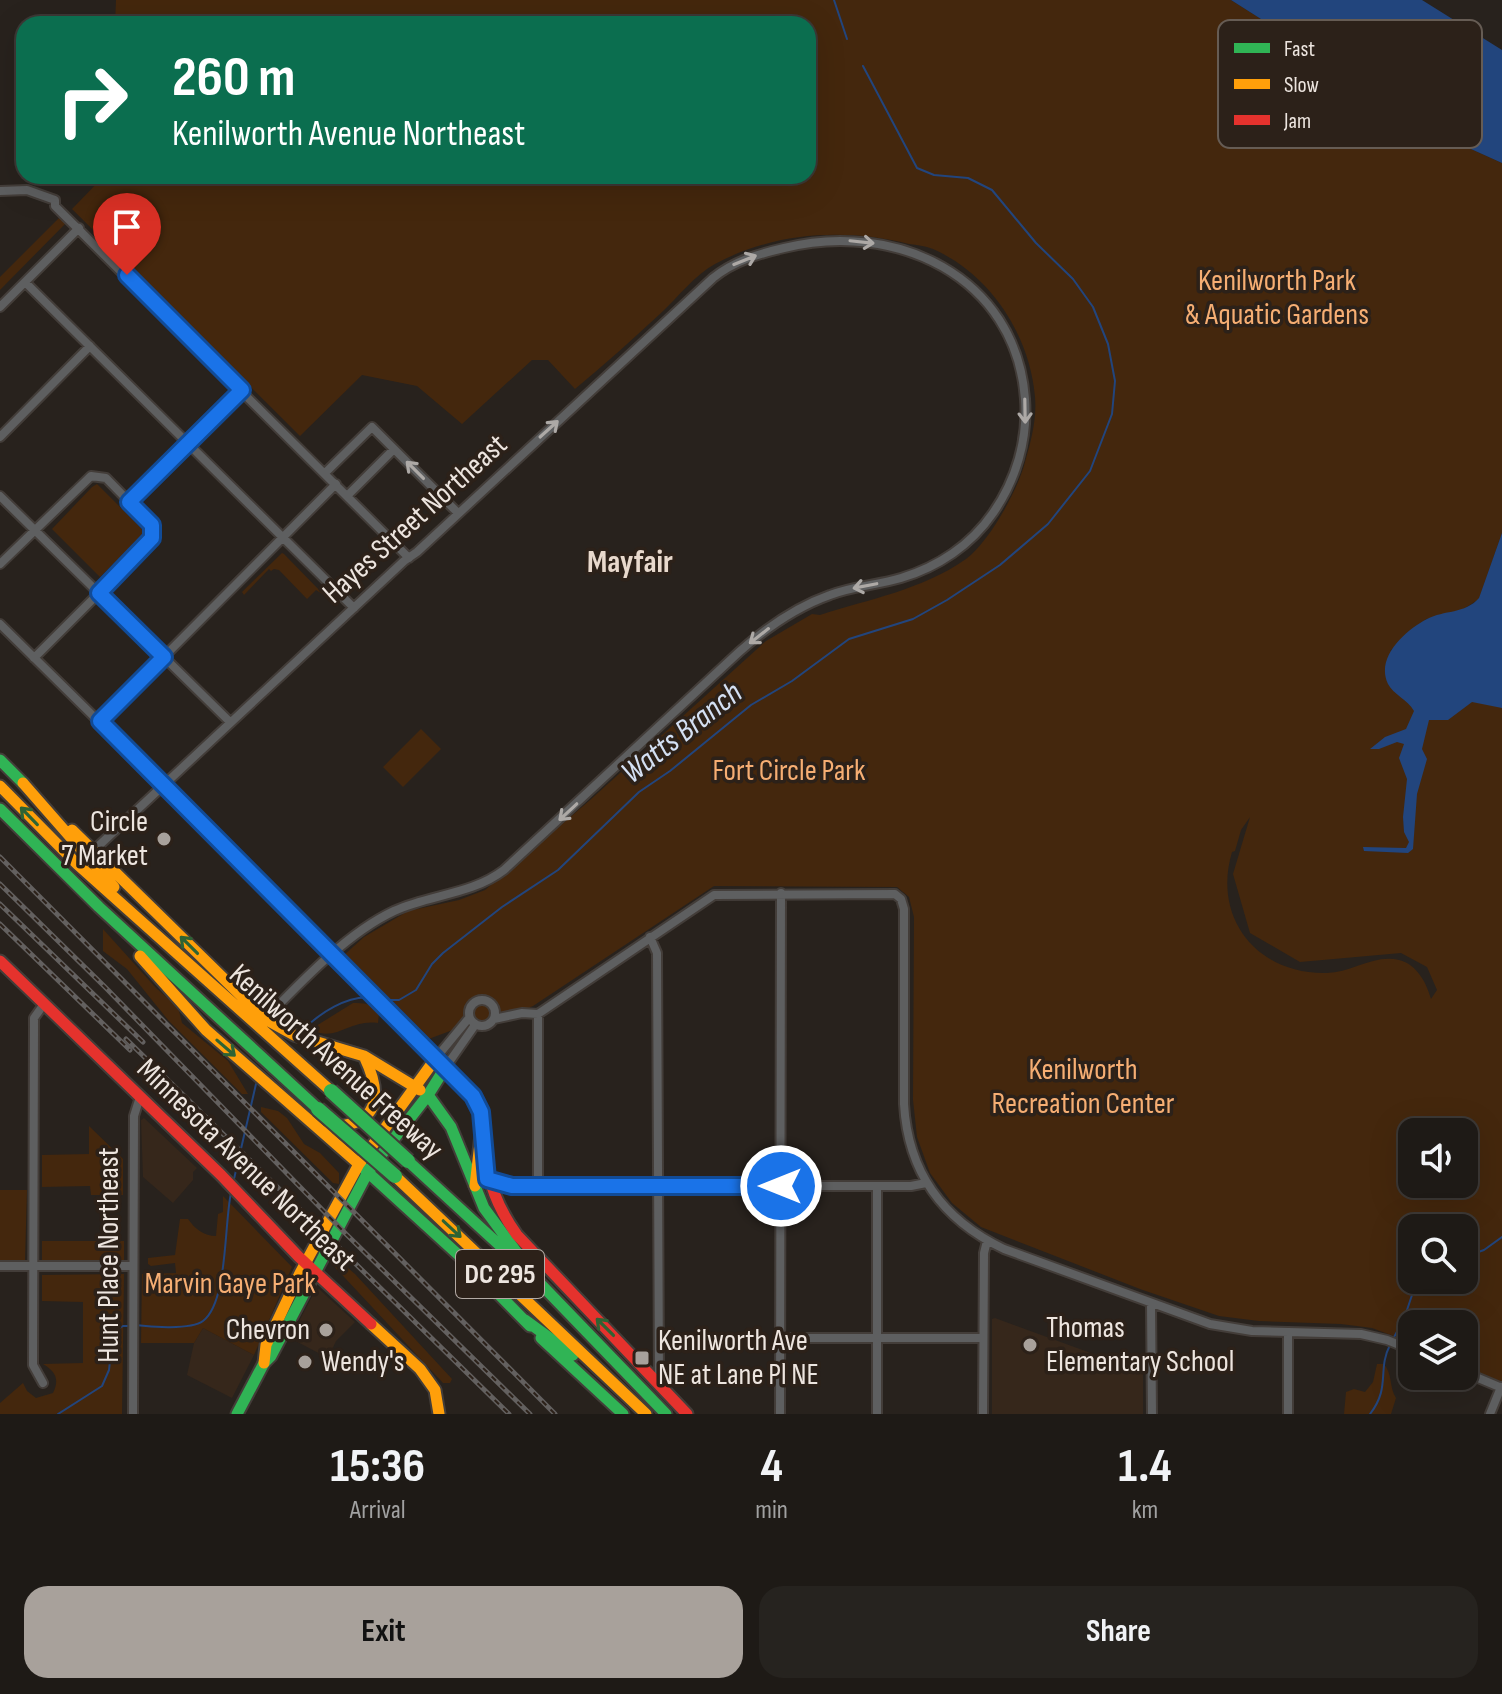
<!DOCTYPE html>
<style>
body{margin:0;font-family:"Sofia Sans Condensed",sans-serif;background:#26231f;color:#f1f3f6;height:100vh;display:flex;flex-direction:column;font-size:30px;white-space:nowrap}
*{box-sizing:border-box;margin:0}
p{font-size:26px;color:#a1a1a1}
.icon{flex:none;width:44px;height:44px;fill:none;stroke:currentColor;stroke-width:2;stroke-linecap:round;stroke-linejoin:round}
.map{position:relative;height:1414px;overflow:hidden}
.details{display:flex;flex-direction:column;background:#1e1a16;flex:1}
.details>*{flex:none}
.hud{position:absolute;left:16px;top:16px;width:800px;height:168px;border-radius:24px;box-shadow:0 8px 32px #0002,0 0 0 2px #3c3835;background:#0b6e4f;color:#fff;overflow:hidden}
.fabs{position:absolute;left:1398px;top:1118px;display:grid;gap:16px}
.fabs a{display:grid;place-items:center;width:80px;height:80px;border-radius:16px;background:#1e1a16;box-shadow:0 8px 32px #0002,0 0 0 2px #3c3835;font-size:40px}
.pin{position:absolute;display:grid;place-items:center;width:68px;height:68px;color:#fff;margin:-82px -34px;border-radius:50% 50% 50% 0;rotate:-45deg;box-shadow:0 0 8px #0007}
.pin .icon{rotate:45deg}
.me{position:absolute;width:88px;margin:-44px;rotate:270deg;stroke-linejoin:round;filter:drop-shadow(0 0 6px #0008)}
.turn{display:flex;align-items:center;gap:28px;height:168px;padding:0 24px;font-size:36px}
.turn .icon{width:104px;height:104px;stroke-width:2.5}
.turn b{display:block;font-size:56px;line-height:68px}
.eta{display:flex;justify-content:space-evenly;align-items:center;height:136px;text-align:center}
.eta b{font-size:48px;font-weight:700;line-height:56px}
.cta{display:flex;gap:16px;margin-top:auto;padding:16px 24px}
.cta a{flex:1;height:92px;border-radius:24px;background:#a8a19b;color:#111;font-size:32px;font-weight:700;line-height:92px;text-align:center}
.cta a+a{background:#26231f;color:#f1f3f6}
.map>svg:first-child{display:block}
.built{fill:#36271b}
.green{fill:#44270d;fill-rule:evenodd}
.water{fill:#22457d}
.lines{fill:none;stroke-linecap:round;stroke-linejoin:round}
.stream{stroke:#22457d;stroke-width:2}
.street-casing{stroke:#433d39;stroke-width:12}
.fast-casing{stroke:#433d39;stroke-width:15}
.slow-casing{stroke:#433d39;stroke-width:15}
.jam-casing{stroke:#433d39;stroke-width:15}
.street{stroke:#5e5f60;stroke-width:8}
.fast{stroke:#30b455;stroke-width:11}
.slow{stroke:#ff9f0a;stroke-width:11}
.jam{stroke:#e5322d;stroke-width:11}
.rail-casing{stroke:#63605f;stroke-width:5}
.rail{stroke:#2c2119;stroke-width:2;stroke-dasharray:6;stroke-linecap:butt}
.fast-bridge-casing{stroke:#433d39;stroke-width:18;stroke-linecap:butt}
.fast-bridge{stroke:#30b455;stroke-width:14}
.oneway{stroke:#ada9a6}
.oneway2{stroke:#2e6334}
.route-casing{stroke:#114b97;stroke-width:20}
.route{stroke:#1a73e8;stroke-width:14}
.poi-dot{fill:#a8a19b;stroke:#2c2119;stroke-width:3}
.labels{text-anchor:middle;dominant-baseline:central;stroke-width:7;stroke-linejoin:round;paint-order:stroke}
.shield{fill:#2c2119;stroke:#b3aaa4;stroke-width:2}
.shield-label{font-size:28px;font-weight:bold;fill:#ede5df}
.park-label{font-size:30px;fill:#f6ae73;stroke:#2c2119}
.street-label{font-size:30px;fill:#ede5df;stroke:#2c2119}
.poi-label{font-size:30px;fill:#ede5df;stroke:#2c2119;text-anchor:start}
.neighbourhood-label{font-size:32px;font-weight:bold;fill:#e8d9cd;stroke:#2c2119}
.water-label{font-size:32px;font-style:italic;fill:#d4e0f3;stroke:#2c2119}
.key{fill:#2c2119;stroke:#665c54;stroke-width:2}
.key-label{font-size:22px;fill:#ede5df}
</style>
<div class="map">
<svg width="1502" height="1414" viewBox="0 0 1502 1414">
<rect width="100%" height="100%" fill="#28221d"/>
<path class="built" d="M 144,1118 L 197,1168 L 193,1172 L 193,1180 L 173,1203 L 143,1177 L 141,1120 Z
M 319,1289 L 355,1322 L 336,1341 L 328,1358 L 290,1338 L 315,1291 Z
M 995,1318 L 1143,1372 L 1143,1414 L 992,1414 L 992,1319 Z
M 203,1328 L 254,1355 L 232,1398 L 187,1375 L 194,1343 Z"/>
<path class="green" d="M 116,0 L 1231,0 L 1451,140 L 1502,163 L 1502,533 L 1479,599 L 1462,610 L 1426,619 L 1390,651 L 1502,651 L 1502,1382 L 1464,1366 L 1464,1324 L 1412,1324 L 1412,1343 L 1372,1328 L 1341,1324 L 1259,1321 L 1219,1316 L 1140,1289 L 981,1227 L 952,1203 L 930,1173 L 917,1137 L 913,1100 L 914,917 L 909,897 L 897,887 L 714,886 L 533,1006 L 510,1016 L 474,1022 L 426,1040 L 343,956 L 364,937 L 408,911 L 459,900 L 485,890 L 589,801 L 766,641 L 812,614 L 820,615 C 869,599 922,590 966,559 C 989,542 1018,490 1025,462 C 1031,441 1037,419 1035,397 C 1030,335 990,274 933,249 C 925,246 917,245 909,244 C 845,228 774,232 715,264 C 695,275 678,297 661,313 C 633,339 605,364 575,389 L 548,360 L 532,360 L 462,424 L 417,386 L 362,375 L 300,436 L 72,209 L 104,176 L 808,176 L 808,24 L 115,24 ZM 1250,817 L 1233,874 L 1250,933 L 1300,962 L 1401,953 L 1427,967 L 1437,990 L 1431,999 C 1427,984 1417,964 1399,960 C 1374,954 1351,973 1327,973 C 1258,975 1212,919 1232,852 L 1235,851 L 1241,830 ZM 1412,1132 L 1464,1132 L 1464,1184 L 1412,1184 ZM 1412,1228 L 1464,1228 L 1464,1280 L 1412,1280 Z
M 60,217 L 66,223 L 0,290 L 0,277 Z
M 97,484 L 145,532 L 100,577 L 52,529 L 92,487 Z
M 282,553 L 284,554 L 324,595 L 316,590 L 307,599 L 279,570 L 274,569 L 271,571 L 269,569 L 244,595 L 242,592 Z
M 421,729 L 441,749 L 403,787 L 383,767 Z
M 103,929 L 156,988 L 172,1002 L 179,1011 L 182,1023 L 228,1061 L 248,1094 L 242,1094 L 168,1020 L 127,969 L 103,951 Z
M 353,1003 C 364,1003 371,1003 379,1013 L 378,1023 C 350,1019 338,1041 314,1031 L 316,1026 Z
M 261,1107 L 278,1111 L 287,1118 L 304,1144 L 320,1153 L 339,1173 L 339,1184 L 333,1183 L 261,1112 Z
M 89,1126 L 123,1159 L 123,1195 L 91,1195 L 90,1186 L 42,1187 L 42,1155 L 89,1154 Z
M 0,1190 L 27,1190 L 25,1261 L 0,1261 Z
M 223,1196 L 292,1267 L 254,1355 L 203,1328 L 194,1343 L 141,1343 L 142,1274 L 176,1273 L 175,1263 L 151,1266 L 148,1264 L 148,1258 L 175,1255 L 180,1219 L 188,1219 C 195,1229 204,1236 216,1236 L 218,1214 L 223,1212 Z
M 42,1241 L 124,1241 L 124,1260 L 42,1261 Z
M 333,1255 L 355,1274 L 452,1379 L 450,1383 L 443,1383 L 331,1263 Z
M 124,1274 L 122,1414 L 0,1414 L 0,1403 L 23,1383 L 27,1391 L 36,1398 L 53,1393 C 60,1379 55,1371 43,1364 L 83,1363 L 83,1302 L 42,1301 L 42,1275 Z
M 1377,1364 L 1384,1364 C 1393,1375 1389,1388 1396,1398 L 1391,1414 L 1344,1414 L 1346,1392 L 1354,1389 L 1365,1392 L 1373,1382 Z"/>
<path class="water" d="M 1231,0 L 1422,0 L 1502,50 L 1502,163 L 1451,140 Z
M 1502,533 L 1502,708 L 1472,702 L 1448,720 L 1429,720 L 1422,749 L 1427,759 L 1417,794 L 1413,849 L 1408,853 L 1364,851 L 1363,847 L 1406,848 L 1409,842 L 1404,832 L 1403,817 L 1407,779 L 1399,758 L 1404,744 L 1397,742 L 1379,749 L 1370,749 L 1385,737 L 1406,729 L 1414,711 C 1408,700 1393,694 1388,684 C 1375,657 1406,630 1427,619 C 1444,610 1465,614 1479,598 Z"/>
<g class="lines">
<path class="stream" d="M 834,0 L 847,39
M 383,1000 L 399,1000 L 416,990 L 432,964 L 443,953 L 502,907 L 558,870 L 639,792 L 670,771 L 751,705 L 792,681 L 849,639 L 913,619 L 947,600 L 1000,565 L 1048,524 L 1090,471 L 1112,414 L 1115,381 L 1108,344 L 1093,307 L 1073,279 L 1036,243 L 992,190 L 968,178 L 934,175 L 917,168 L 863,66
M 302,1031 C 318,1014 348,994 373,998
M 234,1179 L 256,1084
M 1464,1257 L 1484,1250 L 1502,1237
M 135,1325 C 150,1327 191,1330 203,1321 C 228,1302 224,1224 231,1193
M 1393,1339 L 1404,1319 L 1417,1280
M 58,1414 L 102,1386 L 109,1370 L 113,1332 L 123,1326 L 129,1326
M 1370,1414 C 1391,1387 1377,1370 1390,1345"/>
<g class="street-casing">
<path id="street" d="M 0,191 L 27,190 L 55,200 L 55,206 L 409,558
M 25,282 L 354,608
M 0,307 L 79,228
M 0,437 L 90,346
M 325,473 L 372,427 L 458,513
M 348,495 L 394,449
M 0,496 L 230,722
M 129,502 L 242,390
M 0,564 L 91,476 L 106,478 L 152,525 L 153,534 L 150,542 L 34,658
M 0,624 L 289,909 L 436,1058 L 469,1018
M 100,721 L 336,484
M 93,851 L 404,561 L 417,552 L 713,278 C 734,261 758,254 784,248 C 895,220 1016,276 1025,399 C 1028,440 1016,480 993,513 C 971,545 938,567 901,578 C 878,585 853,586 830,595 C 796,607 766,628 739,652 L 504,870 C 471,895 431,894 394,911 C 347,933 301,982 265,1019
M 650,937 L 657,953 L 659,1383
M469 1013a13 13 0 1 1 26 0a13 13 0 1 1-26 0Z
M 494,1019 L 522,1013 L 538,1014 L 714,895 L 895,894 L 901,899 L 904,909 L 904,1104 C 908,1172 943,1220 1004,1249 L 1210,1324 L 1252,1331 L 1361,1334 L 1387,1340 L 1412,1350
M 445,1068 L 475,1025
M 488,1180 L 512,1186 L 911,1186 L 926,1183
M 538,1186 L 538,1014
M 877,1186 L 877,1414
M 0,1266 L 133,1266
M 1151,1304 L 1152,1414
M 780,1338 L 983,1338
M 1464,1372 L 1502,1388
M 43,1383 L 33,1365 L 34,1025 L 34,1018 L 44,1004
M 133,1414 L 134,1116 L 140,1097
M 780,1414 L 781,893
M 983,1414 L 984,1253 L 987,1241
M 1288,1414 L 1288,1332
M 1490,1414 L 1501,1387"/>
</g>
<g class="fast-casing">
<path id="fast" d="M 0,760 L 23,783
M 0,809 L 99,907 L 318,1109
M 428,1095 L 451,1127 L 484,1208 L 518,1254
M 408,1161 L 531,1274 L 666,1414
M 362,1167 L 474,1269 L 530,1326
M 525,1320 L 573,1355
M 541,1338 L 623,1414
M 237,1414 L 264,1363 L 271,1356 L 368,1172 L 428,1095 L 445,1068"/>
</g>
<g class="slow-casing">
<path id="slow" d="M 23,783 L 114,887
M 0,786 L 77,864 L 331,1091
M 72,830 L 265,1019 L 294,1035 L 364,1056 L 420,1090
M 140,956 L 206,1030 L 359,1164
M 330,1127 C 380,1125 383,1096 364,1056
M 395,1176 L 646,1414
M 475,1186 L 482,1126
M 371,1324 L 420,1369 L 435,1390 L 439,1414
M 264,1363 L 266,1345 L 300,1273 L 359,1164 L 436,1058 C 461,1084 480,1093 482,1131"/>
</g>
<g class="jam-casing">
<path id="jam" d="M 0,961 L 221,1175 L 299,1257 L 371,1324
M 484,1148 C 488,1182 497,1207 517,1235 L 687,1414"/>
</g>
<use href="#street" class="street"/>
<use href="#fast" class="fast"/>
<use href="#slow" class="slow"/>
<use href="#jam" class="jam"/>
<g class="rail-casing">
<path id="rail" d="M 0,857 L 555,1414
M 0,884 L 105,987 L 346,1234 L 530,1414
M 0,904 L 143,1042
M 0,924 L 130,1050
M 126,1039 L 509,1414"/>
</g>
<use href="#rail" class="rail"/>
<g class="fast-bridge-casing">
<path id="fast-bridge" d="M 331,1091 L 408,1161
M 318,1109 L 395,1176"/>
</g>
<use href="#fast-bridge" class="fast-bridge"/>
</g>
<defs><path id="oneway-shaft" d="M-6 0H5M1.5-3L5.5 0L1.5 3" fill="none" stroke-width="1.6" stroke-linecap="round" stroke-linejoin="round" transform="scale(2)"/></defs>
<g class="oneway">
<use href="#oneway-shaft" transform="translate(862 242) rotate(6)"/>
<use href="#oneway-shaft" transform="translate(745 260) rotate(-22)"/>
<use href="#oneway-shaft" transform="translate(1025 411) rotate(89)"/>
<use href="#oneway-shaft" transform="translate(549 429) rotate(-42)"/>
<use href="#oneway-shaft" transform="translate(415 470) rotate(-135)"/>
<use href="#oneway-shaft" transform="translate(865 586) rotate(169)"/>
<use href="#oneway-shaft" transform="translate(759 636) rotate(142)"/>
<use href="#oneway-shaft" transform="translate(568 812) rotate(137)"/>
</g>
<g class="oneway2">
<use href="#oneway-shaft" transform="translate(29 816) rotate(-134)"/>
<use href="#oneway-shaft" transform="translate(189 945) rotate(-135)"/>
<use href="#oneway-shaft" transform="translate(226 1048) rotate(41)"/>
<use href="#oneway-shaft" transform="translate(452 1229) rotate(43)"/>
<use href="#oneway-shaft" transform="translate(605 1327) rotate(-135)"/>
</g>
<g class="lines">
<g class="route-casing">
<path id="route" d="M 127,275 L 242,390 L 129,502 L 152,525 L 152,538 L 99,593 L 164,657 L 100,721 L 473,1096 L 481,1112 L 487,1179 L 512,1186 L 781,1186"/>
</g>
<use href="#route" class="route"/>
</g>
<g class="poi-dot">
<circle cx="164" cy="839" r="8"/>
<circle cx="326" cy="1330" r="8"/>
<circle cx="1030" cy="1345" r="8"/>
<rect x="634" y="1350" width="16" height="16" rx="4"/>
<circle cx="305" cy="1362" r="8"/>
</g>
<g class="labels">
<rect class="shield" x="456" y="1250" width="88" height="48" rx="6"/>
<g class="shield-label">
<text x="500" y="1274">DC 295</text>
</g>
<g class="park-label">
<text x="1277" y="281">Kenilworth Park<tspan x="1277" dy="34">&amp; Aquatic Gardens</tspan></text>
<text x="789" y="771">Fort Circle Park</text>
<text x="1083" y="1070">Kenilworth<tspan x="1083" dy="34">Recreation Center</tspan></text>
<text x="230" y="1284">Marvin Gaye Park</text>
</g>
<g class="street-label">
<text transform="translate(415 519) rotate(-42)">Hayes Street Northeast</text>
<text transform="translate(336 1062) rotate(42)">Kenilworth Avenue Freeway</text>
<text transform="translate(246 1165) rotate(44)">Minnesota Avenue Northeast</text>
<text transform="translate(109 1255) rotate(-90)">Hunt Place Northeast</text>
</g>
<g class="poi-label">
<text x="148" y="822" text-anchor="end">Circle<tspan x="148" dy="34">7 Market</tspan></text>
<text x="1046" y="1328">Thomas<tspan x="1046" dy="34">Elementary School</tspan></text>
<text x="310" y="1330" text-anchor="end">Chevron</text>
<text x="658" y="1341">Kenilworth Ave<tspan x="658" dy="34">NE at Lane Pl NE</tspan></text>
<text x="321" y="1362">Wendy's</text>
</g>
<g class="neighbourhood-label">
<text x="630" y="562">Mayfair</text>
</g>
<g class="water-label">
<text transform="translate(682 733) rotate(-38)">Watts Branch</text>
</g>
</g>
<rect x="1218" y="20" width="264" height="128" rx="12" class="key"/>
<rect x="1234" y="43" width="36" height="10" fill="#30b455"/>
<rect x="1234" y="79" width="36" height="10" fill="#ff9f0a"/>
<rect x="1234" y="115" width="36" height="10" fill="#e5322d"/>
<g class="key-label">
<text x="1284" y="56">Fast</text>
<text x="1284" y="92">Slow</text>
<text x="1284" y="128">Jam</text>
</g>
</svg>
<div class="fabs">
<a><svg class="icon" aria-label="sound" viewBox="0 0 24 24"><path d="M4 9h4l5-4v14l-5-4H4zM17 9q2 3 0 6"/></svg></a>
<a><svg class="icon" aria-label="search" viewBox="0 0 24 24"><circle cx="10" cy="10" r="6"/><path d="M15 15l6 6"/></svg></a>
<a><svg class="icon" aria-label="layers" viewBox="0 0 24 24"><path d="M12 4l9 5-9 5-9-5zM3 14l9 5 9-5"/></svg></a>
</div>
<div class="pin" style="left:127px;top:275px;background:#d93025"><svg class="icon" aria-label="arrive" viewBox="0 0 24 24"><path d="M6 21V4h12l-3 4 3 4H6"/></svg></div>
<svg class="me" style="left:781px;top:1186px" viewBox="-20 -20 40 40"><circle r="17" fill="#1a73e8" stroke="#fff" stroke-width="3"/><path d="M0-11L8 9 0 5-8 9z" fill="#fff"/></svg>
<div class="hud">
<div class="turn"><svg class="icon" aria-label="right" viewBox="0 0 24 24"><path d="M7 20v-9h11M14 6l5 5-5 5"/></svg><div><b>260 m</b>Kenilworth Avenue Northeast</div></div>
</div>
</div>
<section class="details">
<div class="eta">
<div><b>15:36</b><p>Arrival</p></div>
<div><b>4</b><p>min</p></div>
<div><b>1.4</b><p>km</p></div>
</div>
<div class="cta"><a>Exit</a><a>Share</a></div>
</section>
